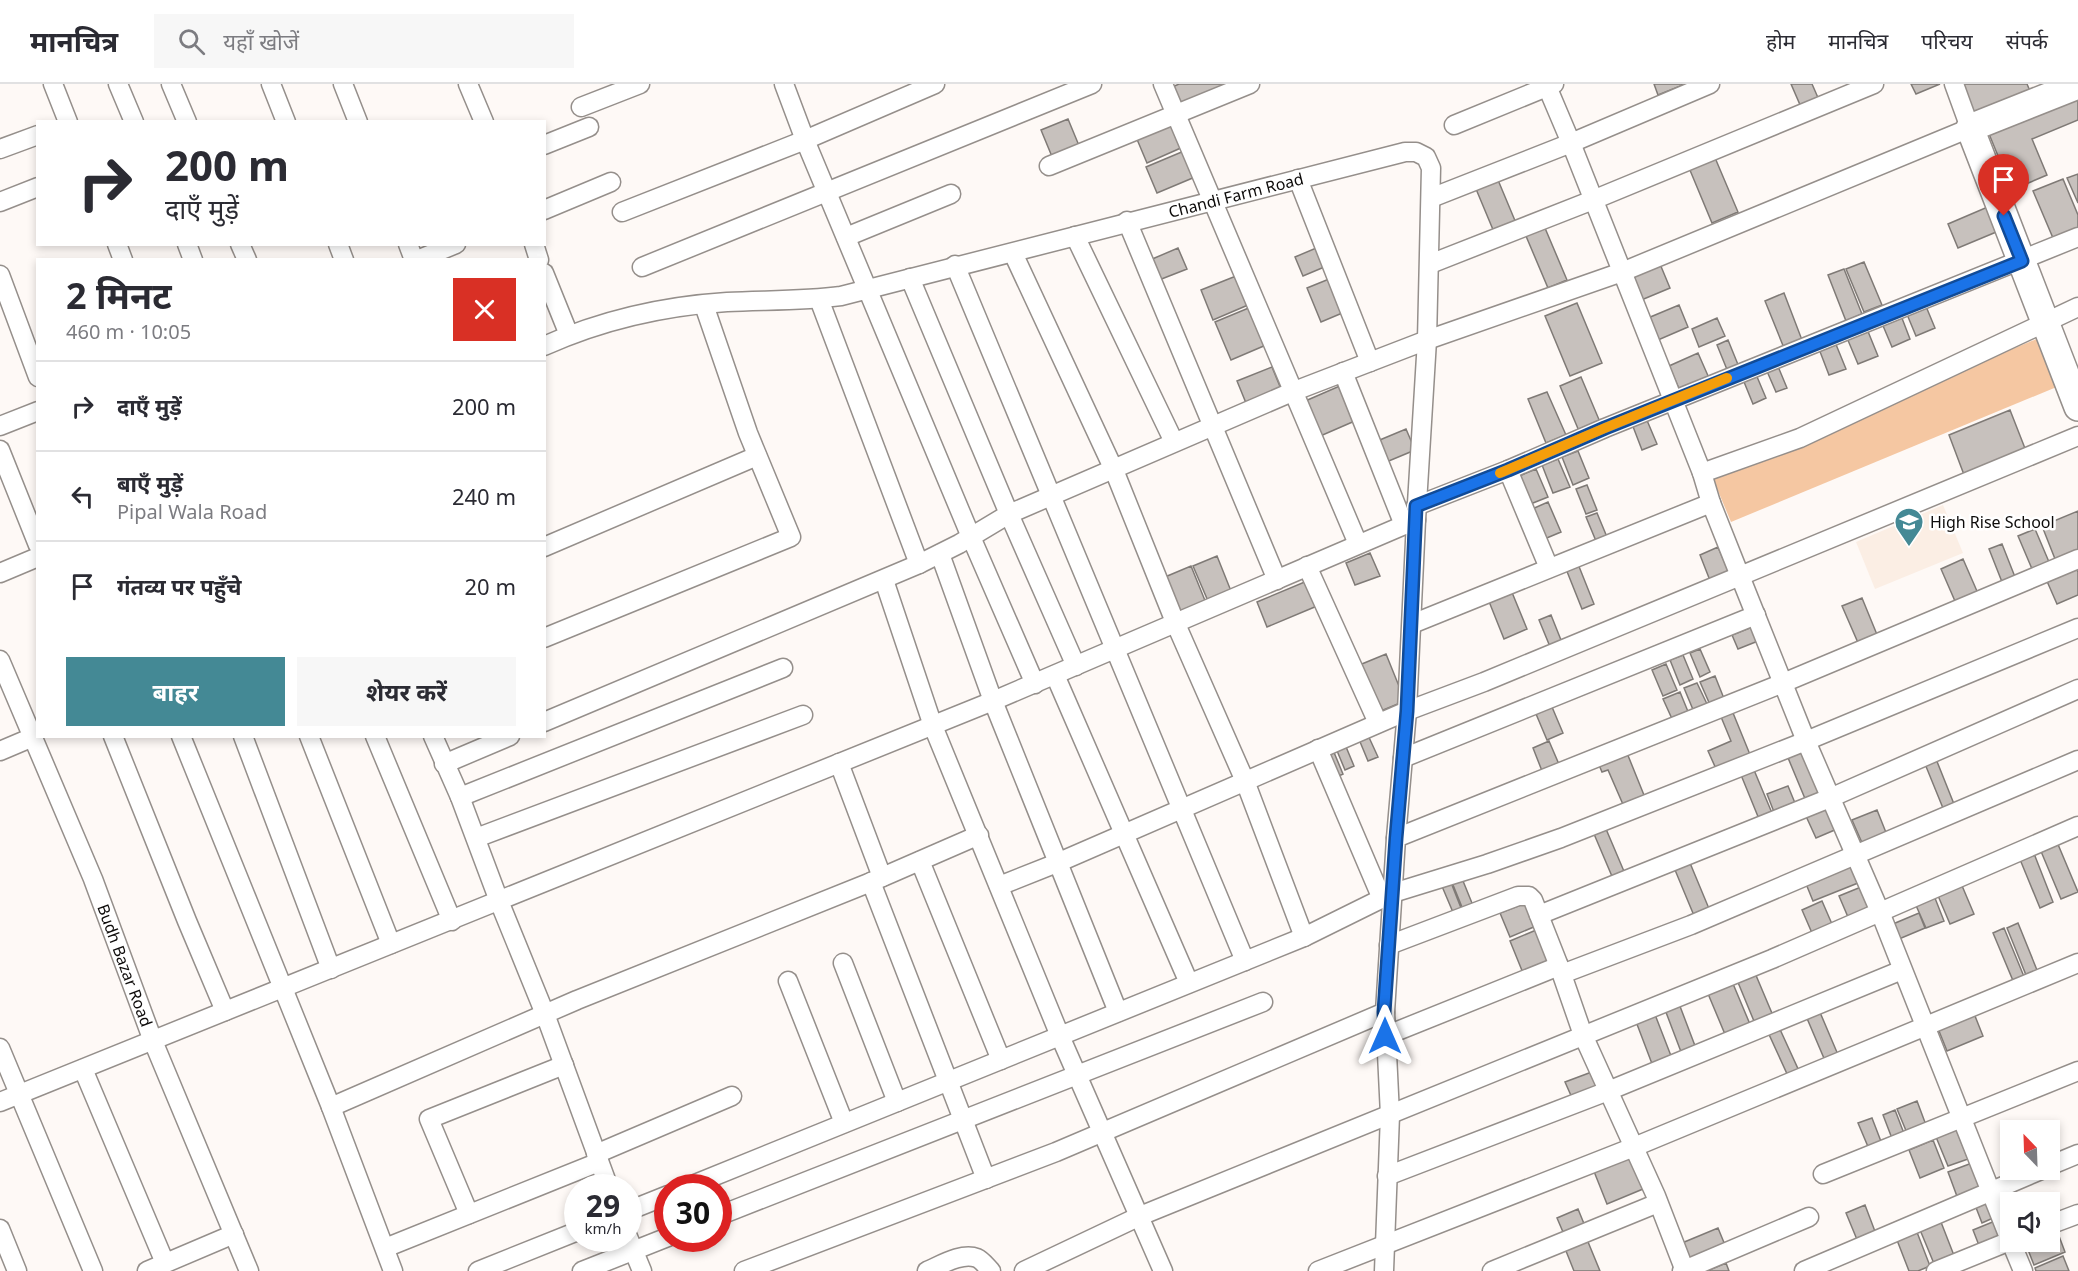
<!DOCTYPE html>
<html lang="hi">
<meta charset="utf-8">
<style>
body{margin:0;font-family:"Noto Sans","Noto Sans Devanagari",sans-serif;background:#f7f7f7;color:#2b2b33;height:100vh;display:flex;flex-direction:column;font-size:22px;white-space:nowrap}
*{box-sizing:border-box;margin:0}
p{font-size:20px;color:#7c7c81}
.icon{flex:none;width:33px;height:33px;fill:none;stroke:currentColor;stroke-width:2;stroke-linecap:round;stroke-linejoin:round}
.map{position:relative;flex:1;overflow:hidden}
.drawer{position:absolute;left:36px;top:174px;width:510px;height:480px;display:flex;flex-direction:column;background:#fff;border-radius:0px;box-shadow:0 3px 9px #0003}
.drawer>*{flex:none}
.guide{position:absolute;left:36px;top:36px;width:510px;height:126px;border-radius:0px;box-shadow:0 3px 9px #0003;background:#fff;color:#2b2b33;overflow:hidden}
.needle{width:39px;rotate:337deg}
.buttons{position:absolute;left:2000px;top:1036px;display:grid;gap:12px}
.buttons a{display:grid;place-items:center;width:60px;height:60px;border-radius:0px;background:#fff;box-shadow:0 3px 9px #0003;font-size:30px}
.speed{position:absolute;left:564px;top:1090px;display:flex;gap:12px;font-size:30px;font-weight:700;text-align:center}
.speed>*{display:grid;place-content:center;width:78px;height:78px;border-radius:50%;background:#fff;box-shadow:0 3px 9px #0003;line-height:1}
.speed small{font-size:15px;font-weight:400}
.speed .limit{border:9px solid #d22;background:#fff;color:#111}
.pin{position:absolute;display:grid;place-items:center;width:51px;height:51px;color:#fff;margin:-62px -26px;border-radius:50% 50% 50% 0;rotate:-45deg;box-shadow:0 0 6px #0007}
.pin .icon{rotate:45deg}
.me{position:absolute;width:66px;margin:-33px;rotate:0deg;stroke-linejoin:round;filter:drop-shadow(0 0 4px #0008)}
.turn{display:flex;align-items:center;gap:21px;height:126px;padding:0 30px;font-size:27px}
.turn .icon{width:78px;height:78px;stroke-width:2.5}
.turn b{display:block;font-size:42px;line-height:51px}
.round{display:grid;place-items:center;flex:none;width:63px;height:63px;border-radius:0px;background:#f7f7f7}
.overview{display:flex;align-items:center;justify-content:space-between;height:102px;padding:0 30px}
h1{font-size:36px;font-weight:700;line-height:45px}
.cta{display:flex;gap:12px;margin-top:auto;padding:12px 30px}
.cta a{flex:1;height:69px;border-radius:0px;background:#448995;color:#fff;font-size:24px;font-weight:700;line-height:69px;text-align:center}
.cta a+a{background:#f7f7f7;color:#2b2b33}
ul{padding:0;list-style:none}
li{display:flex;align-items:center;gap:18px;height:90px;padding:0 30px;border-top:2px solid #e1e1e2}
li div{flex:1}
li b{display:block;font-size:22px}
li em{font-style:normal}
header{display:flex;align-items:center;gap:36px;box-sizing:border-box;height:84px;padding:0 30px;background:#fff;border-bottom:2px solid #e1e1e2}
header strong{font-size:28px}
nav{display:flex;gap:33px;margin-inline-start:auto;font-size:21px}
.search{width:420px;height:54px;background:#f7f7f7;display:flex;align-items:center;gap:15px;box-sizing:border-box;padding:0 21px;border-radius:0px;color:#7c7c81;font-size:22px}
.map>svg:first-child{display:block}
.built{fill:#fbeee4}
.green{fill:#f5c7a2}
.building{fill:#c7c1bd;stroke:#7f7a76;stroke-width:1.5}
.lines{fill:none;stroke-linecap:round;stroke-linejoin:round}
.street-casing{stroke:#958f8b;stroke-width:21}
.secondary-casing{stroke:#958f8b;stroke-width:30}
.street{stroke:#fff;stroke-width:18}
.secondary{stroke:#fff;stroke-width:27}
.route-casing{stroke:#114b97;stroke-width:15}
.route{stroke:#1a73e8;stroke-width:10}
.slow{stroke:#f59e0b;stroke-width:10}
.labels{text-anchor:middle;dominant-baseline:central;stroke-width:5;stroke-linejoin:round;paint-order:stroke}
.street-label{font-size:16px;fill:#0d0b0a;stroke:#fff}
.poi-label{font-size:16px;fill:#0d0b0a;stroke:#fff;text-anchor:start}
</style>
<header>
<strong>मानचित्र</strong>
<div class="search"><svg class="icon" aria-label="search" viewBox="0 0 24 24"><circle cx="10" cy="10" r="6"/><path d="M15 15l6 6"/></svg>यहाँ खोजें</div>
<nav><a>होम</a><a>मानचित्र</a><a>परिचय</a><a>संपर्क</a></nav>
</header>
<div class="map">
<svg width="2078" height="1187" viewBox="0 0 2078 1187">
<rect width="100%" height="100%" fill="#fef9f6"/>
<path class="built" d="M 1943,421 L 1963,469 L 1875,505 L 1856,458 Z"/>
<path class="green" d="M 2039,254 L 2059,302 L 1731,438 L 1711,390 Z"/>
<path class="building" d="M 1179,0 L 1224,0 L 1228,8 L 1180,28 L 1170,4 Z
M 1654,0 L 1683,0 L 1683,1 L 1658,11 Z
M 1791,0 L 1812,0 L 1819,16 L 1801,23 Z
M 1911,0 L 1940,0 L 1916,10 Z
M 1961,0 L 2027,0 L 2030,7 L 1973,30 Z
M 2078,7 L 2078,36 L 2032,55 L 2047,91 L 2012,106 L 1987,45 Z
M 1068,35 L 1080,64 L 1053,75 L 1041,46 Z
M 1173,38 L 1183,63 L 1147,79 L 1136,53 Z
M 1184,67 L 1195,93 L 1157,109 L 1146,83 Z
M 1713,69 L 1738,128 L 1712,139 L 1687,79 Z
M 2078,90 L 2078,119 L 2067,94 Z
M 2063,95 L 2078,131 L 2078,144 L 2053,154 L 2033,107 Z
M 1498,96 L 1516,139 L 1494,148 L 1476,105 Z
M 1990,122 L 2001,146 L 1958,164 L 1948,140 Z
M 1542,137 L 1567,196 L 1548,204 L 1523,145 Z
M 1321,162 L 1329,181 L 1303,192 L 1295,173 Z
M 1178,164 L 1187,185 L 1159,196 L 1150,176 Z
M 1864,178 L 1882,221 L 1864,228 L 1846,185 Z
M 1660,180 L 1670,204 L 1639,217 L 1630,193 Z
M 1844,185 L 1862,230 L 1846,237 L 1828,191 Z
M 1236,192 L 1248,221 L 1213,236 L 1201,206 Z
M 1334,193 L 1347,227 L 1321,238 L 1307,204 Z
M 1784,209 L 1802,256 L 1784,264 L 1765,217 Z
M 1577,219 L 1602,279 L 1570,292 L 1545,232 Z
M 1925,220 L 1935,244 L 1916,252 L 1906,228 Z
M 1679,221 L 1688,243 L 1658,256 L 1648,234 Z
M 1251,223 L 1266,261 L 1231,276 L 1215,238 Z
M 1900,229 L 1910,255 L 1892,263 L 1881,237 Z
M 1717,234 L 1725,252 L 1699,263 L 1692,245 Z
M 1867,245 L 1878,272 L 1858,280 L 1847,254 Z
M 1728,256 L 1739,283 L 1728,288 L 1717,261 Z
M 1835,258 L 1846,285 L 1829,291 L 1819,265 Z
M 1698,269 L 1709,294 L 1680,307 L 1669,282 Z
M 1777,280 L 1787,304 L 1776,308 L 1766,285 Z
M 1272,283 L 1281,305 L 1246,319 L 1237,297 Z
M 1755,288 L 1766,314 L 1753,320 L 1742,293 Z
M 1581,293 L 1600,338 L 1579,347 L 1560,302 Z
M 1342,301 L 1357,336 L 1318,353 L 1303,318 Z
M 1547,308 L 1566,351 L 1546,359 L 1528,315 Z
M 2010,326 L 2028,372 L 1966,396 L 1949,351 Z
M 1646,334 L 1657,360 L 1642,366 L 1632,340 Z
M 1406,345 L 1415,366 L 1384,379 L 1375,358 Z
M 1578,367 L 1589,394 L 1573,401 L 1562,373 Z
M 1558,375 L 1570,403 L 1553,409 L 1542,381 Z
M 1536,385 L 1548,413 L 1528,421 L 1517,393 Z
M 1587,401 L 1597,426 L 1586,430 L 1576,405 Z
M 1548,418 L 1561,448 L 1542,456 L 1530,426 Z
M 2078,427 L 2078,471 L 2057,480 L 2042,442 Z
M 1597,429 L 1607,453 L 1596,457 L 1586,433 Z
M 2035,445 L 2052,485 L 2035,492 L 2018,452 Z
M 2002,460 L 2017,498 L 2004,503 L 1989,465 Z
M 1718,463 L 1730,491 L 1711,499 L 1700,471 Z
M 1370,469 L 1380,492 L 1355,501 L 1346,479 Z
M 1217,472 L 1231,507 L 1208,517 L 1193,482 Z
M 1963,475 L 1980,514 L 1958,524 L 1941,485 Z
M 1578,480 L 1594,520 L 1582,525 L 1566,485 Z
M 1191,482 L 1206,519 L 1180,529 L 1165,493 Z
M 2075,482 L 2078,488 L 2078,511 L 2057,520 L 2046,495 Z
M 1307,497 L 1317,522 L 1267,543 L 1257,518 Z
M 1511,506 L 1527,545 L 1504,555 L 1488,515 Z
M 1862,514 L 1878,553 L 1859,561 L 1842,522 Z
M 1551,531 L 1563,561 L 1551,565 L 1539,536 Z
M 1752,543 L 1758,557 L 1738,565 L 1732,551 Z
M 1700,565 L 1710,588 L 1700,593 L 1690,569 Z
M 1386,570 L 1405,617 L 1376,629 L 1357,582 Z
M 1683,571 L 1693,595 L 1680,601 L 1670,576 Z
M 1666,580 L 1677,606 L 1663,612 L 1652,586 Z
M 1715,592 L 1725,617 L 1711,623 L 1700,598 Z
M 1697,599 L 1708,622 L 1694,628 L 1684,604 Z
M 1680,608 L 1689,630 L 1673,637 L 1663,615 Z
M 1552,623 L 1563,649 L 1547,656 L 1536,630 Z
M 1731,624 L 1751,673 L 1717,687 L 1708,667 L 1731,657 L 1719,628 Z
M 1367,649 L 1378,673 L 1368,677 L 1358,653 Z
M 1549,657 L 1561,685 L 1544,692 L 1533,664 Z
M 1344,658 L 1354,682 L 1345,686 L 1335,662 Z
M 1803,662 L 1823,710 L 1806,717 L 1786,669 Z
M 1333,666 L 1343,690 L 1332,695 L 1322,670 Z
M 1627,669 L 1646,716 L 1625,725 L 1608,686 L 1602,688 L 1599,681 Z
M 1936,675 L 1956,725 L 1945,729 L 1925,680 Z
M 1754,686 L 1772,729 L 1759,735 L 1741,691 Z
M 1788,702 L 1795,719 L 1774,728 L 1767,710 Z
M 1827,722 L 1837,745 L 1816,754 L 1805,730 Z
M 1877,726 L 1887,751 L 1863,761 L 1852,736 Z
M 1606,745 L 1626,792 L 1614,797 L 1594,750 Z
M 2057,758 L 2078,808 L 2061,815 L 2040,765 Z
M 2033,767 L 2053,818 L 2040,824 L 2019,773 Z
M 1849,777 L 1858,799 L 1813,817 L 1804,795 Z
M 1690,779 L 1710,827 L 1695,834 L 1675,786 Z
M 1461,792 L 1474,824 L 1464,828 L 1451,796 Z
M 1450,796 L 1463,829 L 1455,833 L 1441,800 Z
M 1960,797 L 1974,830 L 1950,840 L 1936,807 Z
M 1861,803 L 1870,824 L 1848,833 L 1839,812 Z
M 1933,809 L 1944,837 L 1926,844 L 1914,817 Z
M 1822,817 L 1832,840 L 1812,849 L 1802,826 Z
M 1526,819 L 1536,842 L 1510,853 L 1500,829 Z
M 1919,829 L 1925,844 L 1899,855 L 1893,840 Z
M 2018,839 L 2039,891 L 2028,896 L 2007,844 Z
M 1541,844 L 1555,876 L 1523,889 L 1510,857 Z
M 2004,844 L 2025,895 L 2014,899 L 1993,849 Z
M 1755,889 L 1774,934 L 1756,942 L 1737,896 Z
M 1731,895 L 1752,945 L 1727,955 L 1706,905 Z
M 1678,917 L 1697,967 L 1683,973 L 1664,923 Z
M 1819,926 L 1839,973 L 1826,979 L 1806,932 Z
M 1973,927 L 1983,952 L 1947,967 L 1937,942 Z
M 1654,928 L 1673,977 L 1654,985 L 1635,935 Z
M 1778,941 L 1799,987 L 1788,992 L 1767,946 Z
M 1597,986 L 1604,1003 L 1573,1016 L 1565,998 Z
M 1917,1017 L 1926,1041 L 1907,1049 L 1897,1025 Z
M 1895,1026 L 1905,1052 L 1893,1057 L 1883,1031 Z
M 1872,1034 L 1882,1060 L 1869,1065 L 1858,1039 Z
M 1956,1045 L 1968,1075 L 1948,1082 L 1936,1053 Z
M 1933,1056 L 1944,1084 L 1920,1094 L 1909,1066 Z
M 1628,1070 L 1643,1105 L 1607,1120 L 1593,1085 Z
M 1972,1079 L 1983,1105 L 1958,1115 L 1948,1088 Z
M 1987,1117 L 1993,1134 L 1982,1139 L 1975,1121 Z
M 1865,1121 L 1876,1150 L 1858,1158 L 1846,1129 Z
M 1578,1125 L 1587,1147 L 1566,1155 L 1557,1134 Z
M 1939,1133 L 1955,1174 L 1935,1182 L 1918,1141 Z
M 1995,1137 L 2002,1155 L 1980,1164 L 1973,1146 Z
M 1915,1143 L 1930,1182 L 1918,1187 L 1909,1187 L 1895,1151 Z
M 1718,1144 L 1725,1161 L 1689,1176 L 1682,1159 Z
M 2056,1144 L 2065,1168 L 2034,1181 L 2025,1158 L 2049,1158 L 2049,1147 Z
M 1586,1153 L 1600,1187 L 1574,1187 L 1564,1162 Z
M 2063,1172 L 2069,1187 L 2036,1187 L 2035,1184 Z
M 1726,1179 L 1729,1187 L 1707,1187 Z"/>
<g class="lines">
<g class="street-casing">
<g id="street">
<path d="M 53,0 L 68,38"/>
<path d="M 118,0 L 134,38"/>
<path d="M 171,0 L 187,38"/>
<path d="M 271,0 L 286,38"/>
<path d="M 343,0 L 358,38"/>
<path d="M 468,0 L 484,38"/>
<path d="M 784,0 L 805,56 L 971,453 L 1035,600"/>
<path d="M 1163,0 L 1358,460"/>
<path d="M 1546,0 L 1571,59 L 1702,389 L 1711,419 L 1740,492 L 1806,657 L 1880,828 L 2010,1156"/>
<path d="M 581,23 L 640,0"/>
<path d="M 1454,41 L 1554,0"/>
<path d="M 544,61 L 589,43"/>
<path d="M 0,65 L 38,51"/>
<path d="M 1049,82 L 1250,0"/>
<path d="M 1298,95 L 1370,278"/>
<path d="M 1431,114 L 1571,59 L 1710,0"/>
<path d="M 0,118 L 38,103"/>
<path d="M 544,126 L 611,98"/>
<path d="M 622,128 L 805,56 L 935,0"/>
<path d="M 1127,137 L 1277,496"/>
<path d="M 1075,152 L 1174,358"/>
<path d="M 846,153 L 951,110"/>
<path d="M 117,160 L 123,176"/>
<path d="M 187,160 L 193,176"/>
<path d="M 240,160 L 247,176"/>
<path d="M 338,160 L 344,176"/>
<path d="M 408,160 L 414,176"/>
<path d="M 534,160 L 539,176"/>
<path d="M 1013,169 L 1114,386 L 1175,538 L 1245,697 L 1304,853"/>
<path d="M 417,176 L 456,160"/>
<path d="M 1430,180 L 1593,116 L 1874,0"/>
<path d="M 955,181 L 1245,877"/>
<path d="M 642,183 L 1092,0"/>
<path d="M 544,189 L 569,251"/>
<path d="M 0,191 L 38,293"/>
<path d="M 910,194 L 1009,430 L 1076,582"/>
<path d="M 819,215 L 919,480"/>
<path id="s1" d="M 544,262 C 602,236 664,222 727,218 C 765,216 803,217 841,212 L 1405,68 L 1416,68 L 1426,73 L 1431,84 L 1427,256 L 1416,436 L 1407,627 L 1396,754"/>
<path d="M 1343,288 L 1404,441"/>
<path d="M 0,342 L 38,327"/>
<path d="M 0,366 L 38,461"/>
<path d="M 1508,386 L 1549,484"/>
<path d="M 1702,389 L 1800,354 L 2078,223"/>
<path d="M 1416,422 L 1508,386 L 1605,344 L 2078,153"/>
<path d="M 544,463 L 757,372"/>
<path d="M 940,470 L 993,617 L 1118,928"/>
<path d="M 1307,482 L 1378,639"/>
<path d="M 0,489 L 38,473"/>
<path d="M 884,496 L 933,642 L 1060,952 L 1163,1187"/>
<path d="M 1412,540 L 1711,419"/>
<path d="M 544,554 L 791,453 L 748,349 L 704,221"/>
<path id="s2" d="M 0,576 L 93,795 L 153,957 L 249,1187"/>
<path d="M 1055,591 L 1189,899"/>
<path d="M 544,638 L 919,480 L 959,460 L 1009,430 L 1292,308 L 1427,256 L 1622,188 L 1970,44 L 1954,0"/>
<path d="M 113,652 L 187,837 L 225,927"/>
<path d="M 181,652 L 331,1023 L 393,1187"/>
<path d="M 243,652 L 331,885"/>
<path d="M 309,652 L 391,860"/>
<path d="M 375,652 L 452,837"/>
<path d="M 433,652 L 460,713 L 499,817 L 545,930 L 609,1104"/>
<path d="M 1318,665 L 1382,815"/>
<path d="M 0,667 L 33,653"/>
<path d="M 1403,674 L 1756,531"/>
<path d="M 839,679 L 882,793"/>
<path d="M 444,680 L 510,652"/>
<path d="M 460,713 L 783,584"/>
<path d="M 476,754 L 803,631"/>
<path d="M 920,777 L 1001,976"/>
<path d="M 871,798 L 986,1095"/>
<path d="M 999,802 L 1057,779 L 1407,627 L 1484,598 L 2078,352"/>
<path d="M 1539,831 L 1830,714 L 2078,605"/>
<path d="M 1389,861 L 1518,812 L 1529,812 L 1533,816 L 1559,882 L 1583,951 L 1656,1112 L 1685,1187"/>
<path d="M 843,879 L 897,1018"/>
<path d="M 1562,890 L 1691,841 L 2078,676"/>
<path d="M 788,897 L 844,1039"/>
<path d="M 1385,952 L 1559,882"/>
<path d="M 0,964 L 93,1187"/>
<path d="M 83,985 L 165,1179"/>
<path d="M 0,1018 L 993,617 L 1416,436"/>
<path d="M 331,1023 L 577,916 L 871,798 L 979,751"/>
<path d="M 596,1070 L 732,1012"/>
<path d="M 2049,1082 L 2078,1070"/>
<path d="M 1823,1090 L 2078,987"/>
<path d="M 1387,1092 L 1608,1007 L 1902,886"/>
<path d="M 685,1104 L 1304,853 L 1393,809 L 1487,780 L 1561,754 L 1806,657 L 2078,544"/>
<path d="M 628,1127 L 668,1111"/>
<path d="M 469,1130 L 429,1035 L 564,981"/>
<path d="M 718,1132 L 1263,918"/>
<path d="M 2049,1141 L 2078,1130"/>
<path d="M 0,1145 L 17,1187"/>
<path d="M 628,1153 L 642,1187"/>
<path d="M 2011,1158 L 2023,1187"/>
<path d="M 385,1164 L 599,1078"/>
<path d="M 147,1187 L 234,1150"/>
<path d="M 478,1187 L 578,1147"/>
<path d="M 582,1187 L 668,1153"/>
<path d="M 744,1187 L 1056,1068 L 1385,928"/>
<path d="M 927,1187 C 941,1181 962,1168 977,1174 C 982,1176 987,1183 991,1187"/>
<path d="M 1024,1187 L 1140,1132 L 1772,875 L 2078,742"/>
<path d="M 1318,1187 L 1634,1063 L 2078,879"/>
<path d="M 1384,1187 L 1390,1031 L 1385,928 L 1396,754 L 1783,599 L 2078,475"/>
<path d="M 1492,1187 L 1658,1119"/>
<path d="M 1682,1187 L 1809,1133"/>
<path d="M 1804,1187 L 2041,1086"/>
<path d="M 1936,1187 L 2010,1157"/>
</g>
</g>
<g class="secondary-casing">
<path id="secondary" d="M 2078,1 L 1970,44 L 2078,323"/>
</g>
<use href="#street" class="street"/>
<use href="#secondary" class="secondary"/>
</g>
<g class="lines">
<g class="route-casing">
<path id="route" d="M 1385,952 L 1384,928 L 1396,754 L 1407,627 L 1416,422 L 1508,386 L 1605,344 L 2022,177 L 2004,132"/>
</g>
<use href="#route" class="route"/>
<path class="slow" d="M 1500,389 L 1605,344 L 1727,294"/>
</g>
<defs>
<g id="school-pin" transform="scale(1.5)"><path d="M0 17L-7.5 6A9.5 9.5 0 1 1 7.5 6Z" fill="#448995" stroke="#fff"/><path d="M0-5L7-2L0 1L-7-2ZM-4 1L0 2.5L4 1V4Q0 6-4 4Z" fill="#fff"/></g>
</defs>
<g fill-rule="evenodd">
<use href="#school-pin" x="1909" y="438"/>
</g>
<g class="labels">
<g class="street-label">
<text stroke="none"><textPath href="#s1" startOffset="711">Chandi Farm Road</textPath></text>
<text stroke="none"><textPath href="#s2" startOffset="330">Budh Bazar Road</textPath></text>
</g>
<g class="poi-label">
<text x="1930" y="438">High Rise School</text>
</g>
</g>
</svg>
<div class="buttons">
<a><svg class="needle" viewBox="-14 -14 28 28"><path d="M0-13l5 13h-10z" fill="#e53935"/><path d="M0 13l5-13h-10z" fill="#7c7c81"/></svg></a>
<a><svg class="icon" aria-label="sound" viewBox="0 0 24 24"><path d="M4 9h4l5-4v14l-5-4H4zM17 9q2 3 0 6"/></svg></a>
</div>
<div class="speed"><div>29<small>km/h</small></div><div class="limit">30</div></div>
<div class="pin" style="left:2004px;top:132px;background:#d93025"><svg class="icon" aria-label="arrive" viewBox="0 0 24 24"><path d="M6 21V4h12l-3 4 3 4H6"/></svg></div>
<svg class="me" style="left:1385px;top:952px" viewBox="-20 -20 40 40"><path d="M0-17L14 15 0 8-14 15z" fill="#1a73e8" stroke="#fff" stroke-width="4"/></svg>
<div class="guide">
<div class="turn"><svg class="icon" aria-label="right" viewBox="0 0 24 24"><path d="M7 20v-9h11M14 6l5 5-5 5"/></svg><div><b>200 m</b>दाएँ मुड़ें</div></div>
</div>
<section class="drawer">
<div class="overview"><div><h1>2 मिनट</h1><p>460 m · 10:05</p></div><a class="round" style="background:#d93025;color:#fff"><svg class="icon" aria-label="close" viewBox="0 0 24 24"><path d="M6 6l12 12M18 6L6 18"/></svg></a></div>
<ul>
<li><svg class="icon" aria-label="right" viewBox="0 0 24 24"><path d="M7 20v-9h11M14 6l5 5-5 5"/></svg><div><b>दाएँ मुड़ें</b></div><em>200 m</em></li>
<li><svg class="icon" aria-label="left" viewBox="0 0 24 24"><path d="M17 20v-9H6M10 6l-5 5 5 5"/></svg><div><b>बाएँ मुड़ें</b><p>Pipal Wala Road</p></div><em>240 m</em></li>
<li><svg class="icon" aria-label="arrive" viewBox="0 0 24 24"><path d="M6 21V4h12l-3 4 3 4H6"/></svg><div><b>गंतव्य पर पहुँचे</b></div><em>20 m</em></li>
</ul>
<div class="cta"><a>बाहर</a><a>शेयर करें</a></div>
</section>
</div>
